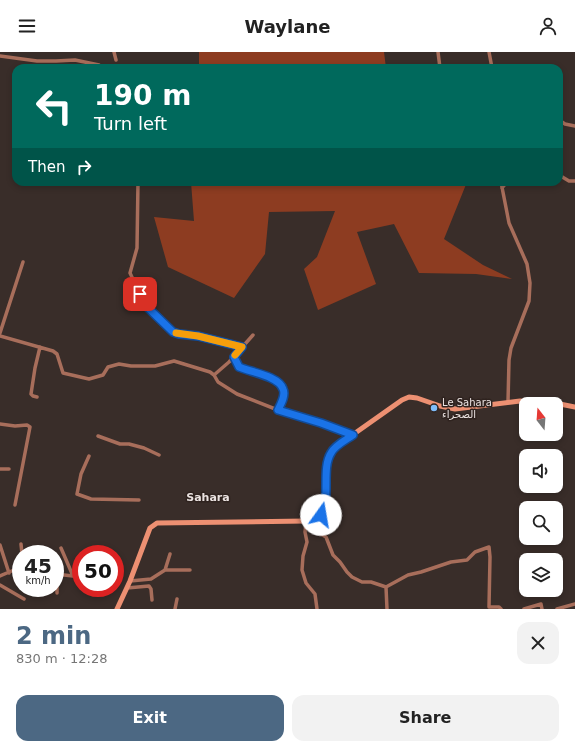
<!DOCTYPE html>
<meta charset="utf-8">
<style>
body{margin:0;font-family:"DejaVu Sans","Noto Naskh Arabic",sans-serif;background:#f2f2f2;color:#222;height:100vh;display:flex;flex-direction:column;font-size:15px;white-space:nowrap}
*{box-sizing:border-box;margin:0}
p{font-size:13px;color:#767676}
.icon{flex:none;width:22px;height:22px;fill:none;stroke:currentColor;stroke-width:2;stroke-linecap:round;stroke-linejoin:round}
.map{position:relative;height:557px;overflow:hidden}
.drawer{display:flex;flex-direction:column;background:#fff;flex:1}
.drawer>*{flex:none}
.guide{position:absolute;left:12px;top:12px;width:551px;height:122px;border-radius:12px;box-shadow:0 2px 6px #0003;background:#00695c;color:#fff;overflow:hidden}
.needle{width:26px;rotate:343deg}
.buttons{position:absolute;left:519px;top:345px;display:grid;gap:8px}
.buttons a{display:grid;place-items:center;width:44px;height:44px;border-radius:8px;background:#fff;box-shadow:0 2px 6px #0003;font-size:20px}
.speed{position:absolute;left:12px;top:493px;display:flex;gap:8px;font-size:20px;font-weight:700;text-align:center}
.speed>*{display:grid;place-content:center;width:52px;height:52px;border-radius:50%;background:#fff;box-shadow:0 2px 6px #0003;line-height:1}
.speed small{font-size:10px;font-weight:400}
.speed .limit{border:6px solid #d22;background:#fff;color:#111}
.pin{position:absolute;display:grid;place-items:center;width:34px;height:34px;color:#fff;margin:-17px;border-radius:8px;box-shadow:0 2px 6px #0006}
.me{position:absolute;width:44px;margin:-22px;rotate:13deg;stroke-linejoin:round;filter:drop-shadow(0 0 3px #0008)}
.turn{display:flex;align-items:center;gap:14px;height:84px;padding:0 16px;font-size:18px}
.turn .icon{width:52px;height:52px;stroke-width:2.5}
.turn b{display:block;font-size:28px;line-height:34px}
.then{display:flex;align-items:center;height:38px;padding:0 16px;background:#0003;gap:8px;font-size:15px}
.round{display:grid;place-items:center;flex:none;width:42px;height:42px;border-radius:12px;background:#f2f2f2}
.head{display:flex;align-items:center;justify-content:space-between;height:68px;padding:0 16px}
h1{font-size:24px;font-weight:800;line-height:30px;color:#4c6883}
.action{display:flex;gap:8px;margin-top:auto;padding:8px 16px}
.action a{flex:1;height:46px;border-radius:12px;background:#4c6883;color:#fff;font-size:16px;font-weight:800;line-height:46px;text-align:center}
.action a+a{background:#f2f2f2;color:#222}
header{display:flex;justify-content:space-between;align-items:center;height:52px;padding:0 16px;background:#fff;font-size:18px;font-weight:800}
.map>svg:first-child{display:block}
.forest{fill:#8d3c21}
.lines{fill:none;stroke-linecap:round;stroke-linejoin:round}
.minor{stroke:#a86e5b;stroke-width:3.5}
.secondary{stroke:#ed9072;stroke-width:5}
.route-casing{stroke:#114b97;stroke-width:10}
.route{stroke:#1a73e8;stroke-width:7}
.slow{stroke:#f59e0b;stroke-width:7}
.poi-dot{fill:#7fbdfa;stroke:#2f231f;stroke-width:1.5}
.labels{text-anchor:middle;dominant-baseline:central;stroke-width:3;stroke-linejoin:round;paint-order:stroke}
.poi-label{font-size:10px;fill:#eae2e0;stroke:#2f231f;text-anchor:start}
.neighbourhood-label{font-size:11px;font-weight:bold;fill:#eae2e0;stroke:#2f231f}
</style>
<header><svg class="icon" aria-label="menu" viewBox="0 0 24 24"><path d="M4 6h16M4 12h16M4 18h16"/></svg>Waylane<svg class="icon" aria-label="person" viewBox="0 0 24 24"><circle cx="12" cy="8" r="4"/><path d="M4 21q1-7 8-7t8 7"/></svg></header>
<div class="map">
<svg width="575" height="557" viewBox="0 0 575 557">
<rect width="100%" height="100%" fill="#392d29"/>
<path class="forest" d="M 199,0 L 384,0 L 386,16 L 199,16 Z
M 191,130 L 467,130 L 444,187 L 483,213 L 512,227 L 476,222 L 419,221 L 394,172 L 357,180 L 376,232 L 318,258 L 304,217 L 317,205 L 335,159 L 269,160 L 265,202 L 234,246 L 168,215 L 154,165 L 194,169 Z"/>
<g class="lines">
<path class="minor" d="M 114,0 L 116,8
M 438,0 L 440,16
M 489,0 L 492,16
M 0,4 L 37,9 L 56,9 L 75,8 L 99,13 L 101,16
M 559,68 L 565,72 L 575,74
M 559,123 L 569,129 L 575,129
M 138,130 L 137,196 L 130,221 L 140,242 L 143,252 L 173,280 L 179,282 L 198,284 L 242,295
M 501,130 L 509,171 L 527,212 L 530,231 L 529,249 L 511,296 L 509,308 L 508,350
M 502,136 L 507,130
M 0,281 L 23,210
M 0,284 L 53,299 L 57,302 L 63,321 L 89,327 L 103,323 L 108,315 L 119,312 L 131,314 L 155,314 L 174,309 L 210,320 L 214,323 L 218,330 L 237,342 L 288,362 L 321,371 L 353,383
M 234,305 L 239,315 C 252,320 282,324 284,340 L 278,358
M 214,323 L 229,310 L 253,283
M 37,345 L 33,344 L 31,342 L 35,316 L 40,295
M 0,372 L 15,374 L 27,373 L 30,375 L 15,453
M 98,384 L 120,392 L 129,392 L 144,396 L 159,403
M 89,404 L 81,422 L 77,442 L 91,447 L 139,448
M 0,417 L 9,417
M 306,469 L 308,475 L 326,485 L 333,503 L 340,510 L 347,520 L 352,525 L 362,530 L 371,530 L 386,535 L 408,523 L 421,520 L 451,510 L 467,508 L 475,500 L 489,495 L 490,505 L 489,555 L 499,555 L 501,557
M 306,471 L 305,480 L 307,490 L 303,504 L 302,518 L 306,531 L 315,542 L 317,557
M 21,492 L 22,502
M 0,493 L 9,521
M 61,496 L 73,524
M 165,518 L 190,518
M 55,522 L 73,524 L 81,522
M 57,522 L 57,541
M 0,524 L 14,518 L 21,508
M 130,529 L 151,527 L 165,518 L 170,502
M 0,533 L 24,547
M 386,535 L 387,557
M 127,536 L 149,534 L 151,537 L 152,548
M 175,557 L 177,547
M 524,557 L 541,552 L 542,557
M 557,557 L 575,552"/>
<path class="secondary" d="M 117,557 L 130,529 L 150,476 L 157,471 L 306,469 C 310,469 315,469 318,466 C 334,454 320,415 334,396 L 402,348 L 409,345 L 417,346 L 440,354 L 455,357 L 520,349 L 555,351 L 575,355"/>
</g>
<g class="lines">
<g class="route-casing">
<path id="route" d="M 140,242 L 144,252 L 173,280 L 179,282 L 198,284 L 242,295 L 234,305 L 239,315 C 250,320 279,324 283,337 C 286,343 281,352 278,358 L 321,371 L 353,383 C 346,388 335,393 331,401 C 321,417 331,446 321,463"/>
</g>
<use href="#route" class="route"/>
<path class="slow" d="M 176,281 L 198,284 L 242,295 L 235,303"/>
</g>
<circle class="poi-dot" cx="434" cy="356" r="4"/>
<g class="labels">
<g class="poi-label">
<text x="442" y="350">Le Sahara<tspan x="442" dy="12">الصحراء</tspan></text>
</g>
<g class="neighbourhood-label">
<text x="208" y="445">Sahara</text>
</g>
</g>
</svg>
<div class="buttons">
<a><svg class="needle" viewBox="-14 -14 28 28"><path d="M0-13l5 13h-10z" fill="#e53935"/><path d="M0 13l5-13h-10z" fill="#767676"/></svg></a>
<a><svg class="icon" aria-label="sound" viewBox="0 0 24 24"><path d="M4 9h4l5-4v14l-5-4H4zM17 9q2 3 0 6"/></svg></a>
<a><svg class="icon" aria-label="search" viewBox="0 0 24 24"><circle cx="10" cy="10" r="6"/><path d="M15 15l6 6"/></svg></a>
<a><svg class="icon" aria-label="layers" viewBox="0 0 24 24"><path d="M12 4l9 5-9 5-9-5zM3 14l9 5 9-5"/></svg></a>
</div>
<div class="speed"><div>45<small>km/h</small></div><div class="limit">50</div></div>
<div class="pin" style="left:140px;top:242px;background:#d93025"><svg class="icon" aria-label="arrive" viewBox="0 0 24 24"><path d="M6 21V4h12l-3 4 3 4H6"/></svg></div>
<svg class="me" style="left:321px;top:463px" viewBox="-20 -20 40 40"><circle r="19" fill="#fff"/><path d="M0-13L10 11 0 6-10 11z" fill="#1a73e8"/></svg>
<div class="guide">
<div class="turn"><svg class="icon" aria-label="left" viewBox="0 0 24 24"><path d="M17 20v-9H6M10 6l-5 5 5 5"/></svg><div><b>190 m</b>Turn left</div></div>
<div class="then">Then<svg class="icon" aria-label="right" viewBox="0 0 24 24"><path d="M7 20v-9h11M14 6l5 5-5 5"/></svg></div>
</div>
</div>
<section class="drawer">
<div class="head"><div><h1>2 min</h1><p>830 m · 12:28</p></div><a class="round"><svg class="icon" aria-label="close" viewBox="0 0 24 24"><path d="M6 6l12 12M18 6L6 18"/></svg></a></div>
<div class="action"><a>Exit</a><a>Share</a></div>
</section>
